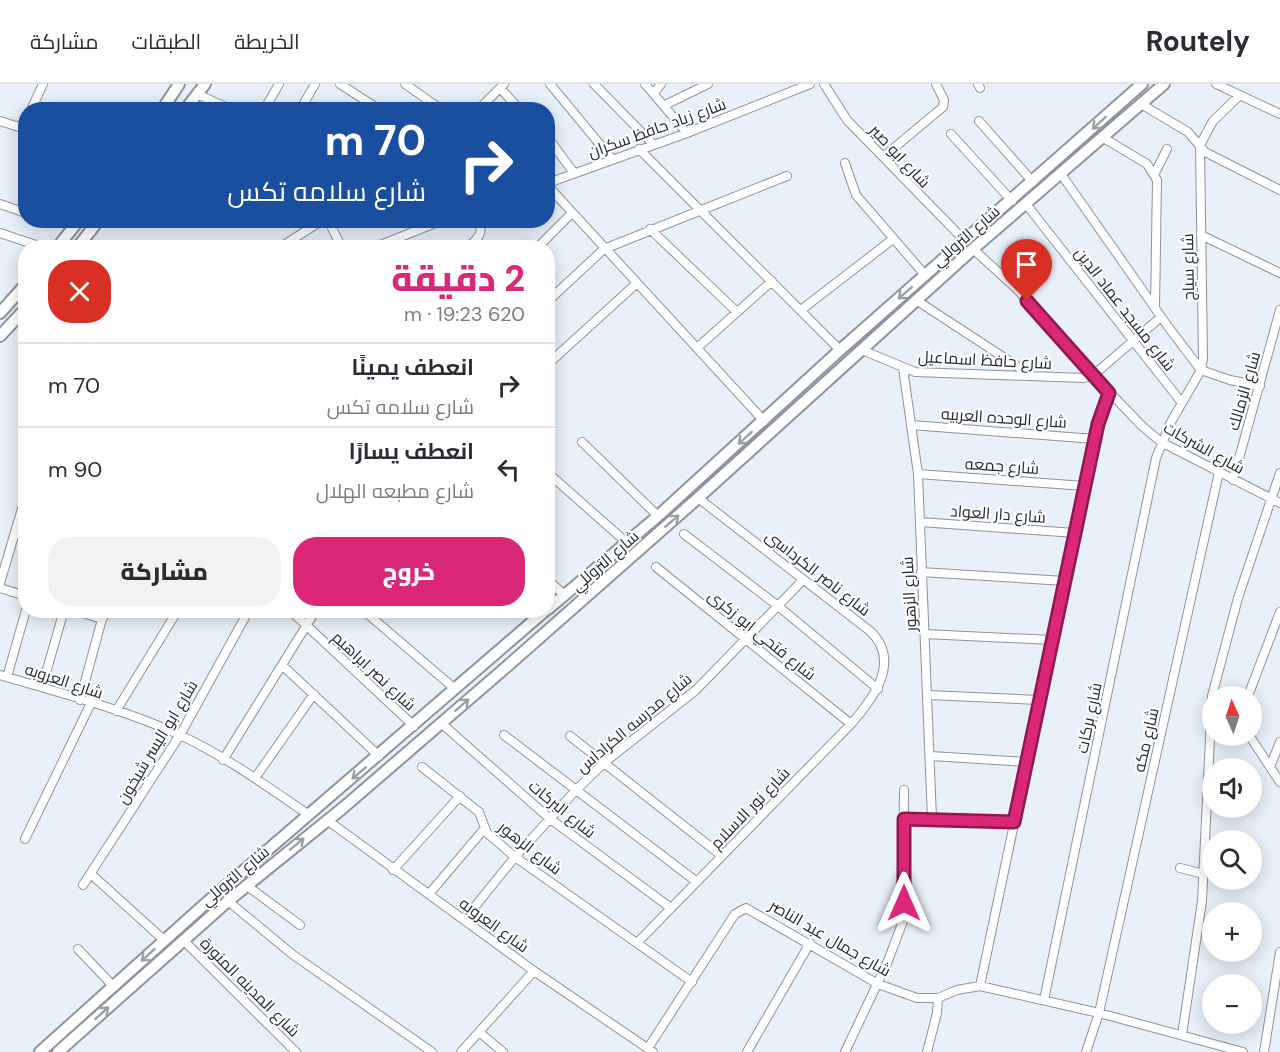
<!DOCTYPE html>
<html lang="ar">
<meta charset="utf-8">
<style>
body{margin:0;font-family:"DM Sans",Cairo,sans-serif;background:#f2f2f3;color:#2b2b33;direction:rtl;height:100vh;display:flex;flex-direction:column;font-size:22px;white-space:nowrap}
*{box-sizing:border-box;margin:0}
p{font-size:20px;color:#7c7c81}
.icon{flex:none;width:33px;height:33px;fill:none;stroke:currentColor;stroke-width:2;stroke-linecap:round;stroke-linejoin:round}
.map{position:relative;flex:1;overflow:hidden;direction:ltr}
.panel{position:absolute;left:18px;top:156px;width:537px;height:378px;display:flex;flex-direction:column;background:#fff;border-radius:24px;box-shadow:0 3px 15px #0003;direction:rtl}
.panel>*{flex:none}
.banner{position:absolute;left:18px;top:18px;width:537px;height:126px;border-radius:24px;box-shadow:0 3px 15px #0003;direction:rtl;background:#1a4fa0;color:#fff;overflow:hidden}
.needle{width:39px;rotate:357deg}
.controls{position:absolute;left:1202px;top:602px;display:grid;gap:12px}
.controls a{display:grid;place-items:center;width:60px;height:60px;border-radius:50%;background:#fff;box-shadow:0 3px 15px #0003;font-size:30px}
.pin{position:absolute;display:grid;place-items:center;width:51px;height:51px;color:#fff;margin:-62px -26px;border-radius:50% 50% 50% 0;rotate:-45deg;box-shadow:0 0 6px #0007}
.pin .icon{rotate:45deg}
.me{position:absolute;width:66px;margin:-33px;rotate:0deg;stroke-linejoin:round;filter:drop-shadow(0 0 4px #0008)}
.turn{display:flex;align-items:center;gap:21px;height:126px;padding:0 30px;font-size:27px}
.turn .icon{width:78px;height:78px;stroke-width:2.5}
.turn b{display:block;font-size:42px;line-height:51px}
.round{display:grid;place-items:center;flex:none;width:63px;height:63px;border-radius:24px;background:#f2f2f3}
.headline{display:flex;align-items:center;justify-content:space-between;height:102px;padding:0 30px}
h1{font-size:36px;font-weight:800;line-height:45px;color:#db2777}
.cta{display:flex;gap:12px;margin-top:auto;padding:12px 30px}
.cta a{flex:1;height:69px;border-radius:24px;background:#db2777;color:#fff;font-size:24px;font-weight:800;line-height:69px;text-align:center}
.cta a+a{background:#f2f2f3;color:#2b2b33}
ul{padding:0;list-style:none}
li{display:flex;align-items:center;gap:18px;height:84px;padding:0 30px;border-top:2px solid #e1e1e2}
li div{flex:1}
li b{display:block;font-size:22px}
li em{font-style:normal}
header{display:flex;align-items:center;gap:36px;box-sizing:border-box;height:84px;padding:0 30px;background:#fff;border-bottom:2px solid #e1e1e2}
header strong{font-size:28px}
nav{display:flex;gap:33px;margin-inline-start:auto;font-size:21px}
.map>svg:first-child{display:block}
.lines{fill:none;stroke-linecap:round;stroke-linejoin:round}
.street-casing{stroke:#8d949d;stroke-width:10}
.secondary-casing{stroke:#8d949d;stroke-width:14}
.street{stroke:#fff;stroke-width:8}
.secondary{stroke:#fff;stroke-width:10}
.oneway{stroke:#9d9fa0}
.route-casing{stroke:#8e194d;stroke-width:15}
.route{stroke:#db2777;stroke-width:10}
.labels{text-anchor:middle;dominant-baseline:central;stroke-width:4.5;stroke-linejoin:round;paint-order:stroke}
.street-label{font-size:16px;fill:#26292c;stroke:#fbfdff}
</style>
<header>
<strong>Routely</strong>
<nav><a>الخريطة</a><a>الطبقات</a><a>مشاركة</a></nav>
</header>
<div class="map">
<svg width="1280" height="968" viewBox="0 0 1280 968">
<rect width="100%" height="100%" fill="#e8f0fa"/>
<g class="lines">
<g class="street-casing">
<path id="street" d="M 340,0 L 380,26
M 405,0 L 442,26
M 550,0 L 612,75
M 594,0 L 653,60
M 645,0 L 687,49
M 824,0 L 847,36 L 965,157
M 978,0 L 980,4
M 1216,0 L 1280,30
M 500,4 L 520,26
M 654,9 L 661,0
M 197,10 L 232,26
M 1141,20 L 1188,48 L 1205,68 L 1280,106
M 303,21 L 312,26
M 665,21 L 708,0
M 31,26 L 43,0
M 264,26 L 279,0
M 300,26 L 315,0
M 478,26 L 504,0
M 0,37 L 19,43 L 26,36
M 979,37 L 1033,98
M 951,50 L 1012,117
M 1102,53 L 1147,80 L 1157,96 L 1155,224
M 548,54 L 574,89
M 639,65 L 840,266
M 883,73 L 943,23 L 944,16 L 936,0
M 845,79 L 856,111 L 925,191
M 1155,89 L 1167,65
M 1061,90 L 1169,244 L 1201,286 L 1230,296 L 1260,302
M 548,99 L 687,49 L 810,0
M 548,102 L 764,337
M 0,120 L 26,129
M 1026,120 L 1182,319
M 328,136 L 342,164
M 650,145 L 737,228
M 0,149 L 45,164
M 1201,151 L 1280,189
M 279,164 L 323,136
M 373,164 L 443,136
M 467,164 C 477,155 485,150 478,136
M 537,164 L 572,129
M 973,165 L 1018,206 L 1067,264 L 1142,342 L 1161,358 L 1280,419
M 916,216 L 1032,292
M 548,217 L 604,165 L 787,92
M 801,226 L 893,155
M 698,263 L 772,197
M 862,266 L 915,288 L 1084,294 L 1097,288 L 1161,233
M 548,280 L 637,199
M 903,284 L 918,390 L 932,735
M 911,341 L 1095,355
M 582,358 L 658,432
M 548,389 L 626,458
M 918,390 L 1085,402
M 1233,396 L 1280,226
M 920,438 L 1075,449
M 684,450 L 778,522 L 878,605
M 656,483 L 851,640
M 921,488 L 1065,497
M 548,496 L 564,511
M 0,499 L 26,411
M 0,504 L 26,512
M 74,526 L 102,535
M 290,526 L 414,642
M 363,526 L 455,605
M 925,550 L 1052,556
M 282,581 L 379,672
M 0,591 C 60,609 123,625 180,651 C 225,672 268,703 309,731
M 7,593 L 26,526
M 42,603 L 64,526
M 928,611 L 1040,616
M 1212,612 L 1238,514 L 1280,389
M 1248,612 L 1280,528
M 80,616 L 102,535 L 109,526
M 116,627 L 178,526
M 441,639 L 549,734 L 671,824
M 504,651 L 697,798
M 1249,651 L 1280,698
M 570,652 L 722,772
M 931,672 L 1026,678
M 223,676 L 316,526
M 422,683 L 479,728 L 487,749 L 515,773 L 692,898
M 1270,683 L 1280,658
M 255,694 L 314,610
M 904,735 L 1014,738
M 327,736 L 534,887 L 653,968
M 25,755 L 91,619
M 1180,784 L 1204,790
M 393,786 L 460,712
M 91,790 L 165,857
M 83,801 L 180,651 L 249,526
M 246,801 L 300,841
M 429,810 L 485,744
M 228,817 L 292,870 L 432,968
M 464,836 L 515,773 L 576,706 L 605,678 L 696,606 L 803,496
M 184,857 L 296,968
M 637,859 L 851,640 C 873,615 902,577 870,547 L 698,414
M 78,865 L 114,903
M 980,902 L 1075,449 L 1098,340 L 1109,309
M 1044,916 L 1156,374 L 1171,338 L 1201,286 L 1203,275 L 1200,61 L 1213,37 L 1239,12
M 479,948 L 503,968
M 1182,951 L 1202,817 L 1212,614
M 648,964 L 735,830 L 746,824 L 878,900 L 917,914 L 938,914 L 957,906 L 980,902 L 1099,929 L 1243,968
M 461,968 L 534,887
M 747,968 L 810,859
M 845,968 L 888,877 L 903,837 L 904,706
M 927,968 L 937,929 L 938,914
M 1086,968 L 1099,929 L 1219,388
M 1264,968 L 1280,868"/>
</g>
<g class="secondary-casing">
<path id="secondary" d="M 162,26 L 179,0
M 185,26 L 205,0
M 57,164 L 79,136
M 77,164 L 99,136
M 0,229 L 26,200
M 0,252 L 26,224
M 548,525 L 658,432 L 840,266 L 1142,0
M 40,968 L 205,820 L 546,526
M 58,968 L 228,817 L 344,723 L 504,585 L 698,414 L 973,165 L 1164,0"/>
</g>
<use href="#street" class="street"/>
<use href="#secondary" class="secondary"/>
</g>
<defs><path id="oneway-shaft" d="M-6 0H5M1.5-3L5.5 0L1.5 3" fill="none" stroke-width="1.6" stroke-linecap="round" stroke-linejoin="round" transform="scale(1.5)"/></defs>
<g class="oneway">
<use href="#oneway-shaft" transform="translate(1099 39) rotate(138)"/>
<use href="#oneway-shaft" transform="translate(905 209) rotate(139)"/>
<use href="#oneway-shaft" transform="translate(745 354) rotate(138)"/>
<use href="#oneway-shaft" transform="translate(672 437) rotate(-41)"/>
<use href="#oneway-shaft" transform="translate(462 621) rotate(-41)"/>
<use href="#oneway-shaft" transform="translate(359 689) rotate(140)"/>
<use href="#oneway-shaft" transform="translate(297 760) rotate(-39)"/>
<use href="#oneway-shaft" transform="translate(148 871) rotate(138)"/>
<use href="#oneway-shaft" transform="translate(102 929) rotate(-42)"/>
</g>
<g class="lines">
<g class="route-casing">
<path id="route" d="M 904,819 L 904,735 L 1014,738 L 1098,340 L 1109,309 L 1027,217"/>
</g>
<use href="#route" class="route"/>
</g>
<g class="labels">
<g class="street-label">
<text transform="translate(657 44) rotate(-20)">شارع زياد حافظ سكران</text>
<text transform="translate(900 72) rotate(47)">شارع ابو صير</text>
<text transform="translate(966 152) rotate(-41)">شارع التروللي</text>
<text transform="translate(1188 183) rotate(-91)">شارع سياج</text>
<text transform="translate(1125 225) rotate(52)">شارع مسجد عماد الدين</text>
<text transform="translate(985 276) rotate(3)">شارع حافظ اسماعيل</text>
<text transform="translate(1244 307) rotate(-74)">شارع الزمالك</text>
<text transform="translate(1004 334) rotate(4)">شارع الوحده العربيه</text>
<text transform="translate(1204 364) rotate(29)">شارع الشركات</text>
<text transform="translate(1002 382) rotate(4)">شارع جمعه</text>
<text transform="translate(998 430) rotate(4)">شارع دار العواد</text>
<text transform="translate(605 477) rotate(-41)">شارع التروللي</text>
<text transform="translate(818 489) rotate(38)">شارع ناصر الكرداسى</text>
<text transform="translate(909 510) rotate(-93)">شارع الزهور</text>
<text transform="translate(762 551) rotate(39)">شارع فتحي ابو زكرى</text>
<text transform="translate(374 587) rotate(43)">شارع نصر ابراهيم</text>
<text transform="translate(64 597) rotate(18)">شارع العروبه</text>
<text transform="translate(1089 634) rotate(-78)">شارع بركات</text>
<text transform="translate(634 639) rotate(-40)">شارع مدرسه الكراداس</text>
<text transform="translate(1146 656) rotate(-77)">شارع مكه</text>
<text transform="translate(157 658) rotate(-59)">شارع ابو اليسر شيخون</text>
<text transform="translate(750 724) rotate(-46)">شارع نور الاسلام</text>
<text transform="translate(562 725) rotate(39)">شارع البركات</text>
<text transform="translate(530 764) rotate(38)">شارع الزهور</text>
<text transform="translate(235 792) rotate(-40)">شارع التروللي</text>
<text transform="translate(494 841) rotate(36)">شارع العروبه</text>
<text transform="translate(830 854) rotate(30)">شارع جمال عبد الناصر</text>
<text transform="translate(250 903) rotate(45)">شارع المدينه المنورة</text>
</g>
</g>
</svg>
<div class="controls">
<a><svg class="needle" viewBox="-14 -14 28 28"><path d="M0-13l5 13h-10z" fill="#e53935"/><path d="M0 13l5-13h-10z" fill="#7c7c81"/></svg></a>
<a><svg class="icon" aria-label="sound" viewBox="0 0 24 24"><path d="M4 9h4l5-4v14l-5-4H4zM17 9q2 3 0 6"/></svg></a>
<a><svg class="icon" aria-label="search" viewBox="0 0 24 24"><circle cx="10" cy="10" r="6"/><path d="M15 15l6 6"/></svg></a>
<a>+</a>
<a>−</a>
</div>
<div class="pin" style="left:1027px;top:217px;background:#d93025"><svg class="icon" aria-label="arrive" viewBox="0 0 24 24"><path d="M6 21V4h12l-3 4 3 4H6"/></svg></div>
<svg class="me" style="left:904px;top:819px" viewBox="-20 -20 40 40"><path d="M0-17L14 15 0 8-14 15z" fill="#db2777" stroke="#fff" stroke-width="4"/></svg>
<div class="banner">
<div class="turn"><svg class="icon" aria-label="right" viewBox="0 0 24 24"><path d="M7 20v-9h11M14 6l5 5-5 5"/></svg><div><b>70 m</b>شارع سلامه تكس</div></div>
</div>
<section class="panel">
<div class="headline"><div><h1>2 دقيقة</h1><p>620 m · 19:23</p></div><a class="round" style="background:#d93025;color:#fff"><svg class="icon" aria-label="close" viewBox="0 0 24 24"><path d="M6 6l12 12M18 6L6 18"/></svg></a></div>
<ul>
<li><svg class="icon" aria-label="right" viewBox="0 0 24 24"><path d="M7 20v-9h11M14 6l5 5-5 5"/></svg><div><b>انعطف يمينًا</b><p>شارع سلامه تكس</p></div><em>70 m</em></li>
<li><svg class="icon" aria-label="left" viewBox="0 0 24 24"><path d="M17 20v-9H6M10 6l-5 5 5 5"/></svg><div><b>انعطف يسارًا</b><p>شارع مطبعه الهلال</p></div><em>90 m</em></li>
</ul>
<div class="cta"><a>خروج</a><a>مشاركة</a></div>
</section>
</div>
